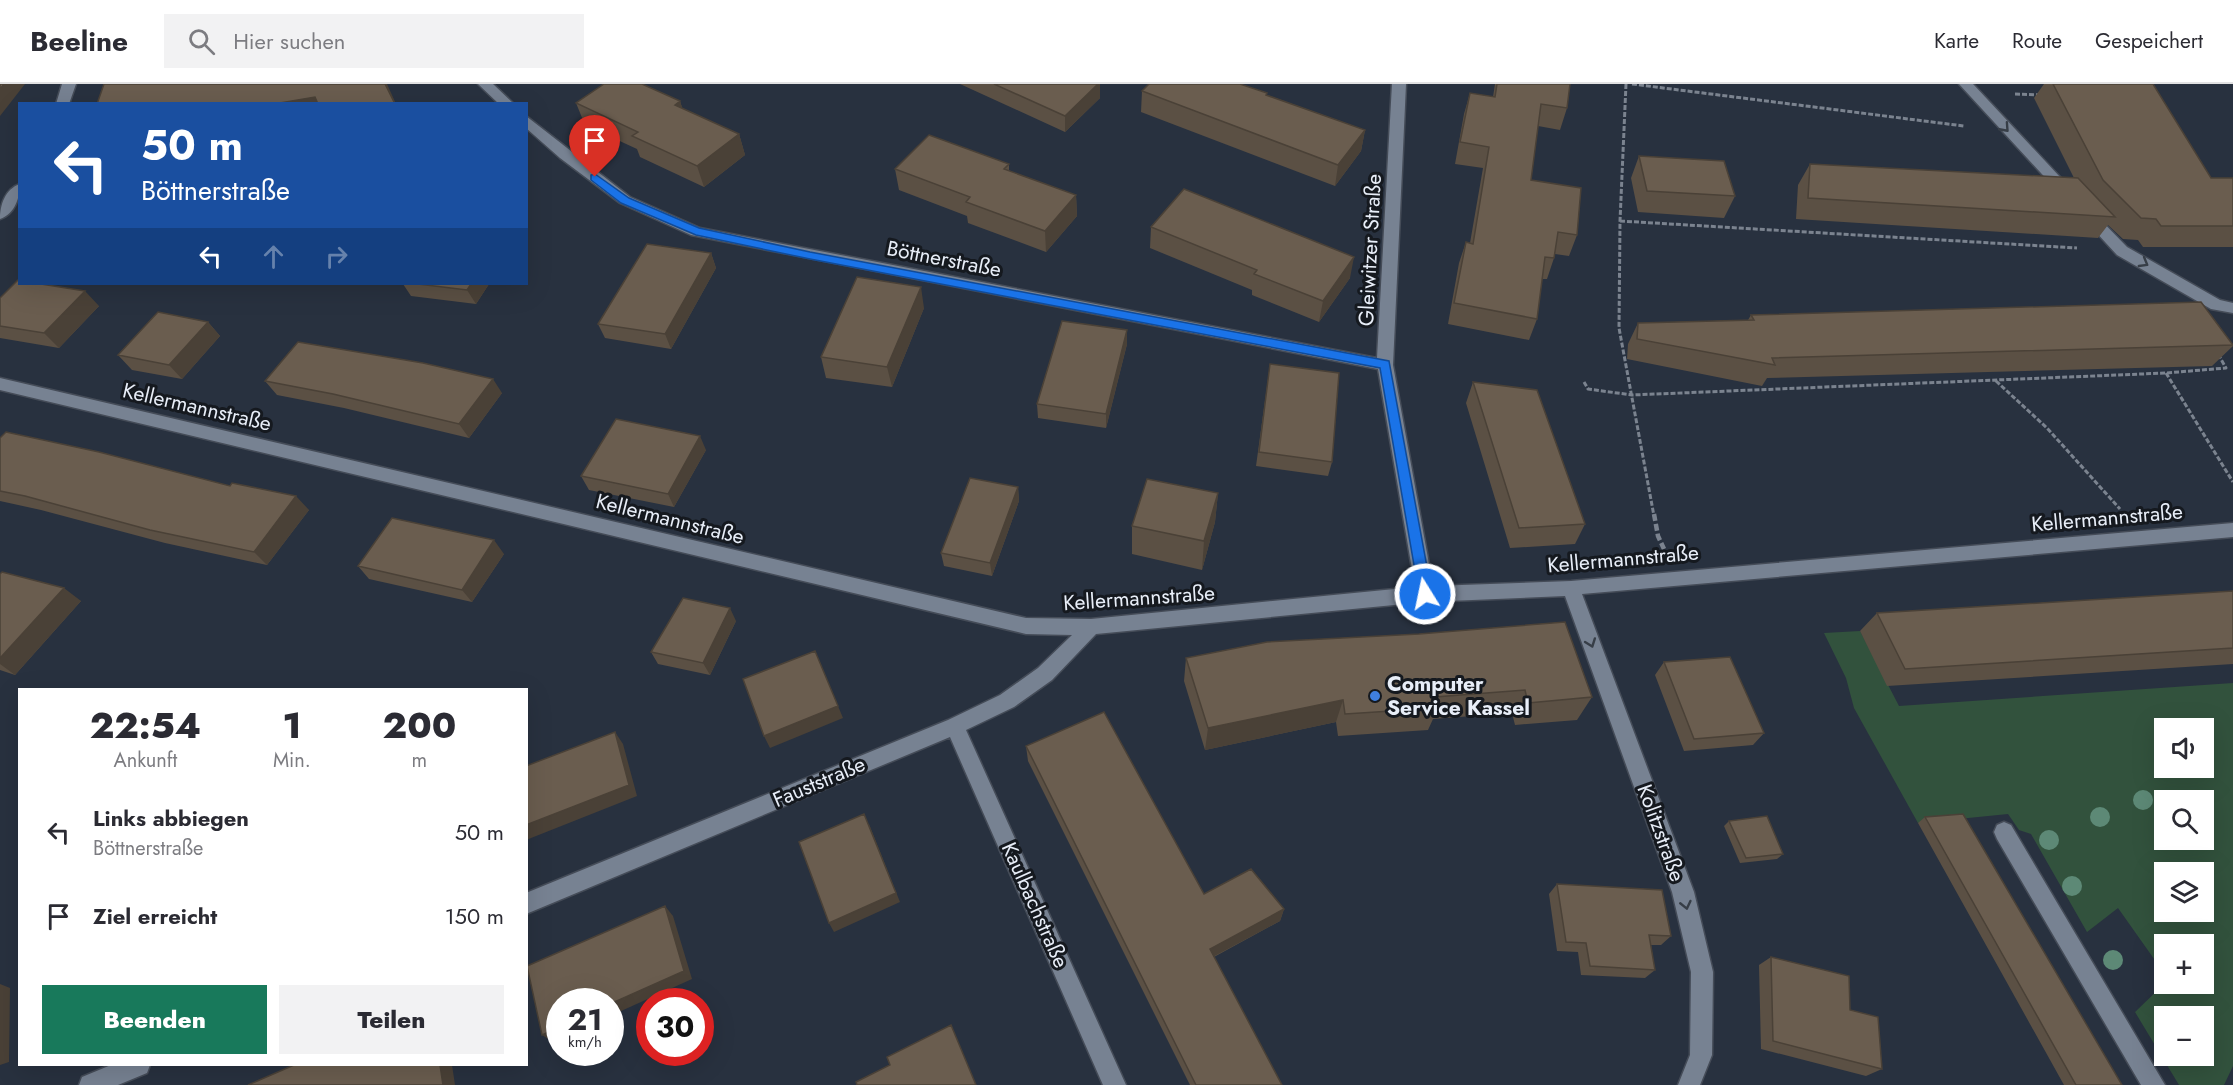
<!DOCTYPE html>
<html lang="de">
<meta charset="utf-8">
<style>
body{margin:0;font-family:Jost,sans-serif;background:#f2f2f3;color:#2b2b33;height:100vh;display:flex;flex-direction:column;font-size:22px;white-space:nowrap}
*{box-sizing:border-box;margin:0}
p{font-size:20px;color:#7c7c81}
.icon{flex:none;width:33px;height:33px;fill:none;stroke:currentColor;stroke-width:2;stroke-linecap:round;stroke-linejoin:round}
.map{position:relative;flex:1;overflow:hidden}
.drawer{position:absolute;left:18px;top:604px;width:510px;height:378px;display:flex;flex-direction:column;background:#fff;border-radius:0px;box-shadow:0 6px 24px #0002}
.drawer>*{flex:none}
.hud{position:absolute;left:18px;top:18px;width:510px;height:183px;border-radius:0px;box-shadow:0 6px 24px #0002;background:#1a4fa0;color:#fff;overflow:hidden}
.tools{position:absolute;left:2154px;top:634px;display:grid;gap:12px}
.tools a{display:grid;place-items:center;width:60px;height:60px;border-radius:0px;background:#fff;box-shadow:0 6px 24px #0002;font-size:30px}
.speed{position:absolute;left:546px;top:904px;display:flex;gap:12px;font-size:30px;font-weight:700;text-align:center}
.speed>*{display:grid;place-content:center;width:78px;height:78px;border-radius:50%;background:#fff;box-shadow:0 6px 24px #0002;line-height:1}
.speed small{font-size:15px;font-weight:400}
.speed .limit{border:9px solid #d22;background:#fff;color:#111}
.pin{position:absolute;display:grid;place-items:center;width:51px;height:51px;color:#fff;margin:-62px -26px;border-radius:50% 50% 50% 0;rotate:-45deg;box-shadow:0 0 6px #0007}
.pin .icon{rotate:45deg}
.me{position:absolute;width:66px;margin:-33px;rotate:350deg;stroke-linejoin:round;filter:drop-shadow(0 0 4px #0008)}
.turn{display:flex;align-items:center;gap:21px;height:126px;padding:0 24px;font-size:27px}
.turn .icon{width:78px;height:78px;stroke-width:2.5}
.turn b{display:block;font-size:42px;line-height:51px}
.lanes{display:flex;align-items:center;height:57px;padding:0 24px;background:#0003;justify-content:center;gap:30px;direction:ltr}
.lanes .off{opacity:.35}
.eta{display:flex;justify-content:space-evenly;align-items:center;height:102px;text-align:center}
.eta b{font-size:36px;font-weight:800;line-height:42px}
.primary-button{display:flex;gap:12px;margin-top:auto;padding:12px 24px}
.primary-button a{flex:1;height:69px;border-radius:0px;background:#18795b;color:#fff;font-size:24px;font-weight:800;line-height:69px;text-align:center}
.primary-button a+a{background:#f2f2f3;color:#2b2b33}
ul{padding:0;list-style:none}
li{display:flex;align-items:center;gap:18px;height:84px;padding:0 24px}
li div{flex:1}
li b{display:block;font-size:22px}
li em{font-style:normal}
header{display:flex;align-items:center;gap:36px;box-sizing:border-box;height:84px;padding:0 30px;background:#fff;border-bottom:2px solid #e1e1e2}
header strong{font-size:28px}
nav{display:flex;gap:33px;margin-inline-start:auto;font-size:21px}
.search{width:420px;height:54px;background:#f2f2f3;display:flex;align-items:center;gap:15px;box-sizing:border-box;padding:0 21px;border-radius:0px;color:#7c7c81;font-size:22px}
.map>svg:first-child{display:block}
.green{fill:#32523d;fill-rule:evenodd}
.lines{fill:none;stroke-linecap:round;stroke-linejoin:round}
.minor-casing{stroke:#454c58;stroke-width:3}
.path-far1{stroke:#7b838f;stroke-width:3;stroke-dasharray:5 2;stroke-linecap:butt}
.path{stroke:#7b838f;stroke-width:4.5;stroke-dasharray:7 3;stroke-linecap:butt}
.minor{fill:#778292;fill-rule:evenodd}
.tree{fill:#5d8976}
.wall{fill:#5b5044}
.shaded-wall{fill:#4a4137}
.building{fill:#6a5d4f;stroke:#4a4137;stroke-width:1.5}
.oneway{stroke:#373e47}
.route{fill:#1a73e8;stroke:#114b97;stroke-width:1.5}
.shop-dot{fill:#3f7fe0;stroke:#15191f;stroke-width:2}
.labels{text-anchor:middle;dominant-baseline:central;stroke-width:6;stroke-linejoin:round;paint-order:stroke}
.street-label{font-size:21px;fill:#e8eef8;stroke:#15191f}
.poi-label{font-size:21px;font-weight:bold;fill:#e8eef8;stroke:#15191f;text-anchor:start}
</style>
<header>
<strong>Beeline</strong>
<div class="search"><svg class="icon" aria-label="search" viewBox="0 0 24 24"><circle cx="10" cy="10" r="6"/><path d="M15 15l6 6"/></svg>Hier suchen</div>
<nav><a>Karte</a><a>Route</a><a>Gespeichert</a></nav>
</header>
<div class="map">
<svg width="2233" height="1001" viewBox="0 0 2233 1001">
<rect width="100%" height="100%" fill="#28313f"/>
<path class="green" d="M 1860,547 L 1899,622 L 2233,599 L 2233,982 L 2224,1001 L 2179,1001 L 2135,928 L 2164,900 L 2204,900 L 2204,861 L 2164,861 L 2164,889 L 2118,824 L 2087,848 L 2031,750 L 2019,746 L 2008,730 L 1918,739 L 1854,624 L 1846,594 L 1824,549 ZM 2164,645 L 2204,645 L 2204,684 L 2164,684 ZM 2164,717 L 2204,717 L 2204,756 L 2164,756 ZM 2164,789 L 2204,789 L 2204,828 L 2164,828 ZM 2164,933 L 2204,933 L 2204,972 L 2164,972 Z"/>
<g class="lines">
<g class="minor-casing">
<path id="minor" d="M 62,0 L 76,0 L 69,20 L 56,20 Z
M 478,0 L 493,0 L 514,20 L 499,20 Z
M 1392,0 L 1406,0 L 1393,281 L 1433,502 L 1571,497 L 2233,439 L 2233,453 L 1582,510 L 1694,808 L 1713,888 L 1712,971 L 1700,1001 L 1678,1001 L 1690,971 L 1691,888 L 1672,808 L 1565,512 L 1425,518 L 1096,550 L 1052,596 L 1014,623 L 966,646 L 1126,1001 L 1103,1001 L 950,653 L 526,830 L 526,809 L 948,636 L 1000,611 L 1038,584 L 1072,551 L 1026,550 L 0,306 L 0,294 L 1026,534 L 1091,535 L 1415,503 L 1378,285 L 691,151 L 620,119 L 560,74 L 526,44 L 526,32 L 630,113 L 700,144 L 1377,274 Z
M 1959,0 L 1973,0 L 2074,108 L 2076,111 L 2074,114 L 2064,114 Z
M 20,100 C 20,113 15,130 0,135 C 0,121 5,105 20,100 Z
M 2088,126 L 2093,128 L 2127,163 L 2220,216 L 2233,219 L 2233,229 L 2211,225 L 2117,171 L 2083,134 L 2081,131 Z
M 2004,738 L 2011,741 L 2165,1001 L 2141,1001 L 1997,755 L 1994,748 L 1997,741 Z
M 111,981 L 150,981 L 147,989 L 118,1001 L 79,1001 L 82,993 Z"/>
</g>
<path class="path-far1" d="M 1626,0 L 1620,137 L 1619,244 L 1654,432
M 1632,0 L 1964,42
M 2015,10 L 2040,11
M 1620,137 L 2077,164
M 2166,289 L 2233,398
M 1996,297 L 2047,344 L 2120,425
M 1584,298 L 1588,305 L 1632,311 L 2166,289 L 2226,284 L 2218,270"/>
<path class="path" d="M 1654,430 L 1658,452 L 1664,465"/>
<use href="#minor" class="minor"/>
</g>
<g class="tree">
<circle cx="2143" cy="716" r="10"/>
<circle cx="2100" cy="733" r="10"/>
<circle cx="2049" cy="756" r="10"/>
<circle cx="2072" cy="802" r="10"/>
<circle cx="2113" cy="876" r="10"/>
</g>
<path class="wall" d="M 960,0 L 1100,0 L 1100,14 L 1065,48 Z
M 1495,0 L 1570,0 L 1567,24 L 1560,46 L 1538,42 L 1531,96 L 1577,151 L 1569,172 L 1555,170 L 1554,174 L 1547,195 L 1542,195 L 1537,235 L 1529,256 L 1448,240 L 1459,179 L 1466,158 L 1470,159 L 1483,84 L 1455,80 L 1464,30 L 1470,9 L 1493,13 Z
M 2044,0 L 2153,0 L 2211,94 L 2233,94 L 2233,163 L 2143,163 L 2138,156 L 2123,155 L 2108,141 L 2098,154 L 1796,135 L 1798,101 L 1810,80 L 2074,94 L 2034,14 Z
M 1142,7 L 1267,9 L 1267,11 L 1365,46 L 1361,67 L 1335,102 L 1141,28 Z
M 680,17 L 682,24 L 739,50 L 745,71 L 704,103 L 640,73 L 637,65 L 585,41 L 576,19 Z
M 1639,72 L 1735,112 L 1724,134 L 1638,128 L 1631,94 Z
M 1009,80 L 1009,87 L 1076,111 L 1077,132 L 1046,168 L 968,139 L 967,132 L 899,106 L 895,85 Z
M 1151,143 L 1350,194 L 1319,238 L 1252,211 L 1252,206 L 1150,164 Z
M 711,169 L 716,184 L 671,265 L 605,254 L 598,240 Z
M 403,200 L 489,200 L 476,220 L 411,212 Z
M 0,214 L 99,222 L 59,264 L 0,254 Z
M 924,224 L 892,303 L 826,294 L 821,273 Z
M 1751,231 L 2233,260 L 2233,262 L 2212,282 L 1767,294 L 1762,302 L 1627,275 L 1628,260 L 1638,239 L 1748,236 Z
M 208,238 L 220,252 L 182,295 L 132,286 L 118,271 Z
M 1127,260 L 1106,344 L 1038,334 L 1037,320 Z
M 1270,280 L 1332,378 L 1328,392 L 1256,382 Z
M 265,297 L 502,309 L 469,354 L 344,324 L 277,311 Z
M 1473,298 L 1585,440 L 1575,460 L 1510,464 L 1466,319 Z
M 0,354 L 309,426 L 267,481 L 165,459 L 41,426 L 0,417 Z
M 706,366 L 674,423 L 589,406 L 581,392 Z
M 1018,403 L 1019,417 L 992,492 L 944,482 L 941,469 Z
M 1218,409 L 1215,438 L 1202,486 L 1132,470 L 1132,442 Z
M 504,470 L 472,518 L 369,495 L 358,482 Z
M 0,490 L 81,517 L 15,591 L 0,586 Z
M 2233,507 L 2233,580 L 1887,602 L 1860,547 L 1877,529 Z
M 736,537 L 710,591 L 658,580 L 651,568 Z
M 1267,558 L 1592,613 L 1577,636 L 1515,641 L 1512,629 L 1433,635 L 1428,646 L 1338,652 L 1336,638 L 1205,666 L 1184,597 L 1186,574 Z
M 1664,578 L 1764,649 L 1753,661 L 1684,667 L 1655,591 Z
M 1026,662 L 1204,810 L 1284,825 L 1280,837 L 1214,873 L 1282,1001 L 1190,1001 L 1028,677 Z
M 1925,733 L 2122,1001 L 2064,1001 L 1918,739 Z
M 1729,737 L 1783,770 L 1777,775 L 1740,779 L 1724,742 Z
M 1557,800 L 1671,852 L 1661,861 L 1651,861 L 1655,886 L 1645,894 L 1581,891 L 1578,868 L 1557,867 L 1549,810 Z
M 1771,873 L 1850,926 L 1882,985 L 1866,992 L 1761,965 L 1759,881 Z"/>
<path class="shaded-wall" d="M 4,0 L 25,0 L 0,32 L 0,5 Z
M 385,0 L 387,0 L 396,20 L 390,20 Z
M 1098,0 L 1100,0 L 1100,14 L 1065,48 L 1065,32 Z
M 315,13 L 319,20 L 274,20 Z
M 680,17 L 687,38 L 675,21 Z
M 1365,46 L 1361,67 L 1335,102 L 1338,81 Z
M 739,50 L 745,71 L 704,103 L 697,82 Z
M 1076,111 L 1077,132 L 1046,168 L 1045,147 Z
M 711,169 L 716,184 L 671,265 L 665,250 Z
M 1354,173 L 1350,194 L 1319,238 L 1323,217 Z
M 471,200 L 489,200 L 476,220 L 467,206 Z
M 921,203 L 924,224 L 892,303 L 887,283 Z
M 85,207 L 99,222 L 59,264 L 44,249 Z
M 208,238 L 220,252 L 182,295 L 169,281 Z
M 1127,246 L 1127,260 L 1106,344 L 1106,330 Z
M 493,295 L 502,309 L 469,354 L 459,340 Z
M 700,352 L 706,366 L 674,423 L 668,410 Z
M 1018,403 L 1019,417 L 992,492 L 990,479 Z
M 1218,409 L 1215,438 L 1202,486 L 1204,457 Z
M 296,412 L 309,426 L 267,481 L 254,468 Z
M 494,456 L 504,470 L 472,518 L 462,506 Z
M 64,504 L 81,517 L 15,591 L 0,580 L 0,574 Z
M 730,524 L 736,537 L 710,591 L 703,579 Z
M 1343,616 L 1336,638 L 1205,666 L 1208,644 Z
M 838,622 L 843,634 L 770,664 L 764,652 Z
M 615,648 L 623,660 L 637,712 L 526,756 L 526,741 Z
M 869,740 L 900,818 L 834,848 L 829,839 Z
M 665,822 L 673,832 L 692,895 L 610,932 L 610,920 Z
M 1284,825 L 1280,837 L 1207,876 L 1210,865 Z
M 0,900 L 10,904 L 9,978 L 0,981 Z
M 560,943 L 560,955 L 553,958 L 542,951 Z
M 440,981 L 452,981 L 455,1001 L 443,1001 Z"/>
<path class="building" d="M 0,0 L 4,0 L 0,5 Z
M 104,0 L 385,0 L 394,18 L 390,20 L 318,20 L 315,13 L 274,20 L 97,20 Z
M 604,0 L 642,0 L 680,17 L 675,21 L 739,50 L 697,82 L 632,52 L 638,48 L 576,19 Z
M 994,0 L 1098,0 L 1065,32 Z
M 1149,0 L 1240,0 L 1267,9 L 1266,11 L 1365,46 L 1338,81 L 1142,7 Z
M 1497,0 L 1570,0 L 1567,24 L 1541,20 L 1531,96 L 1581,104 L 1577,151 L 1558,148 L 1554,174 L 1545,173 L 1537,235 L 1454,219 L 1466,158 L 1473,160 L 1489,63 L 1460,58 L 1470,9 L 1495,13 Z
M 2053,0 L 2153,0 L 2211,94 L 2233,94 L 2233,142 L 2161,142 L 2156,135 L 2141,134 L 2103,96 Z
M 929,51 L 1009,80 L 1004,85 L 1076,111 L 1045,147 L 966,118 L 970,113 L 895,85 Z
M 1639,72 L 1724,77 L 1735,112 L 1647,107 Z
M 1810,80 L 2078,94 L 2115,133 L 1808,114 Z
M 1184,105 L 1354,173 L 1323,217 L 1254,190 L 1257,186 L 1151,143 Z
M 647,160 L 711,169 L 665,250 L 598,240 Z
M 857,193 L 921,203 L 887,283 L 821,273 Z
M 18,196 L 20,196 L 20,200 L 41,200 L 85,207 L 44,249 L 0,242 L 0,214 Z
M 418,200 L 471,200 L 467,206 Z
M 2201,218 L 2233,261 L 1772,274 L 1775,281 L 1637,255 L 1638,239 L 1754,236 L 1751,231 Z
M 158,228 L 208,238 L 169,281 L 118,271 Z
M 1062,237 L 1127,246 L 1106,330 L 1037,320 Z
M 298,258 L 423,279 L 493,295 L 459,340 L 333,310 L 265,297 Z
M 1270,280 L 1339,289 L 1332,378 L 1259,368 Z
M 1473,298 L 1537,306 L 1585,440 L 1519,444 Z
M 616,335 L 700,352 L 668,410 L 581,392 Z
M 6,348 L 99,368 L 230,402 L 232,399 L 296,412 L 254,468 L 150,446 L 25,412 L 0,407 L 0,354 Z
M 970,394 L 1018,403 L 990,479 L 941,469 Z
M 1147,395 L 1218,409 L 1204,457 L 1132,442 Z
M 392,434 L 494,456 L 462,506 L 358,482 Z
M 2,488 L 64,504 L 0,574 L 0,490 Z
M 2233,507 L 2233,564 L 1905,585 L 1877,529 Z
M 683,514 L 730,524 L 703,579 L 651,568 Z
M 1565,538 L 1592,613 L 1528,619 L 1525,606 L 1435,613 L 1438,624 L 1345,630 L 1343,616 L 1208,644 L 1186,574 L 1267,558 L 1419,550 Z
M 815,567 L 838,622 L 764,652 L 743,595 Z
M 1730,573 L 1764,649 L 1694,655 L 1664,578 Z
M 1104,628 L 1204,810 L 1251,785 L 1284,825 L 1210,865 L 1282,1001 L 1196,1001 L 1026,662 Z
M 615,648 L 629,701 L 526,741 L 526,682 Z
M 864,730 L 896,809 L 829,839 L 799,758 Z
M 1963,730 L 2122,1001 L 2076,1001 L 1925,733 Z
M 1767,732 L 1783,770 L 1746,774 L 1729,737 Z
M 1557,800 L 1662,806 L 1671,852 L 1649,851 L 1655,886 L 1590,882 L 1586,859 L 1566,858 Z
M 665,822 L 684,887 L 610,920 L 610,918 L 560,918 L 560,943 L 542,951 L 527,882 Z
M 1771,873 L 1849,892 L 1850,926 L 1878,933 L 1882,985 L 1773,957 Z
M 951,941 L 976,1001 L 857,1001 L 856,998 L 890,981 L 887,973 Z
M 294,981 L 440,981 L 443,1001 L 248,1001 Z"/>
<defs><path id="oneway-chevron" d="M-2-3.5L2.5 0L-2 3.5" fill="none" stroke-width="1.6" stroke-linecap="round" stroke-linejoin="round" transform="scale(1.5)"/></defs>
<g class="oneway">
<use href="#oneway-chevron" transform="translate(2005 44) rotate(48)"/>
<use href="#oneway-chevron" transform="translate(2144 179) rotate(30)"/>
<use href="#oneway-chevron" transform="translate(1591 559) rotate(70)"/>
<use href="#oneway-chevron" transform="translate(1686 821) rotate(77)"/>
</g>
<path class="route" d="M 595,90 L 629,114 L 699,144 L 810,168 L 1389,277 L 1432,510 L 1430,514 L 1421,514 L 1419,510 L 1380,284 L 810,175 L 696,151 L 621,119 L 591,96 L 591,91 Z"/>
<circle class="shop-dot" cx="1375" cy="612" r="6"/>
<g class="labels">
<g class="street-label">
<text transform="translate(1370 166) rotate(-87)">Gleiwitzer Straße</text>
<text transform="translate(944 175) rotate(11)">Böttnerstraße</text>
<text transform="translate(197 323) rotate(13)">Kellermannstraße</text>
<text transform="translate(2107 434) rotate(-5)">Kellermannstraße</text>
<text transform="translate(670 435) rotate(14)">Kellermannstraße</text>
<text transform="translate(1623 475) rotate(-5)">Kellermannstraße</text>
<text transform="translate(1139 514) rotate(-4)">Kellermannstraße</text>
<text transform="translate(819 698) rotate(-23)">Fauststraße</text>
<text transform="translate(1661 749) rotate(70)">Kolitzstraße</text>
<text transform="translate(1035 821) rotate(66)">Kaulbachstraße</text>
</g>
<g class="poi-label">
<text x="1387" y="600">Computer<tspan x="1387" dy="24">Service Kassel</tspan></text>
</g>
</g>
</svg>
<div class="tools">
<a><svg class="icon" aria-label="sound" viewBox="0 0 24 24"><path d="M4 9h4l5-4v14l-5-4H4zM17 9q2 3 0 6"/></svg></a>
<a><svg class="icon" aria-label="search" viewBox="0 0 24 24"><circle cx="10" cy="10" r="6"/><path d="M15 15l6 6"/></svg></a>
<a><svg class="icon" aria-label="layers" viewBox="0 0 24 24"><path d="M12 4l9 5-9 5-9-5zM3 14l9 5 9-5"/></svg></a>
<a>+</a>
<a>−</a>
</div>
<div class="speed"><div>21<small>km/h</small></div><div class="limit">30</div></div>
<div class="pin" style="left:595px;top:93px;background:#d93025"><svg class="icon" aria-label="arrive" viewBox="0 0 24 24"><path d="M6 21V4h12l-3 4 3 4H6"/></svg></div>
<svg class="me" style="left:1425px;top:510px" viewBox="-20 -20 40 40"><circle r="17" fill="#1a73e8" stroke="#fff" stroke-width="3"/><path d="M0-11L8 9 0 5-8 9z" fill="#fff"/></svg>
<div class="hud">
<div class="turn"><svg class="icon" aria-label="left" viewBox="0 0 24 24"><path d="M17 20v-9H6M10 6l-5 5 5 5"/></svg><div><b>50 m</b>Böttnerstraße</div></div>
<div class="lanes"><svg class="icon" aria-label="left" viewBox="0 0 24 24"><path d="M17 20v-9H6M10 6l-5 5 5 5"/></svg><svg class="icon off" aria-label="ahead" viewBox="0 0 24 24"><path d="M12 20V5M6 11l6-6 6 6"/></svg><svg class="icon off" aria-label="right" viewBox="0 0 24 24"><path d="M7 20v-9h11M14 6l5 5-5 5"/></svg></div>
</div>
<section class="drawer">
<div class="eta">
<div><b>22:54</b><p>Ankunft</p></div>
<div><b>1</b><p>Min.</p></div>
<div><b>200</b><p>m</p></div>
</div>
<ul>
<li><svg class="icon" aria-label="left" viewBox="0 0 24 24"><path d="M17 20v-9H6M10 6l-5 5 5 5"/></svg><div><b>Links abbiegen</b><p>Böttnerstraße</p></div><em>50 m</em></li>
<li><svg class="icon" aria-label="arrive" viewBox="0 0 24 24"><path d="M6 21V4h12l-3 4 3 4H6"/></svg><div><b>Ziel erreicht</b></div><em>150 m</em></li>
</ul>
<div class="primary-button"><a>Beenden</a><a>Teilen</a></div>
</section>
</div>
